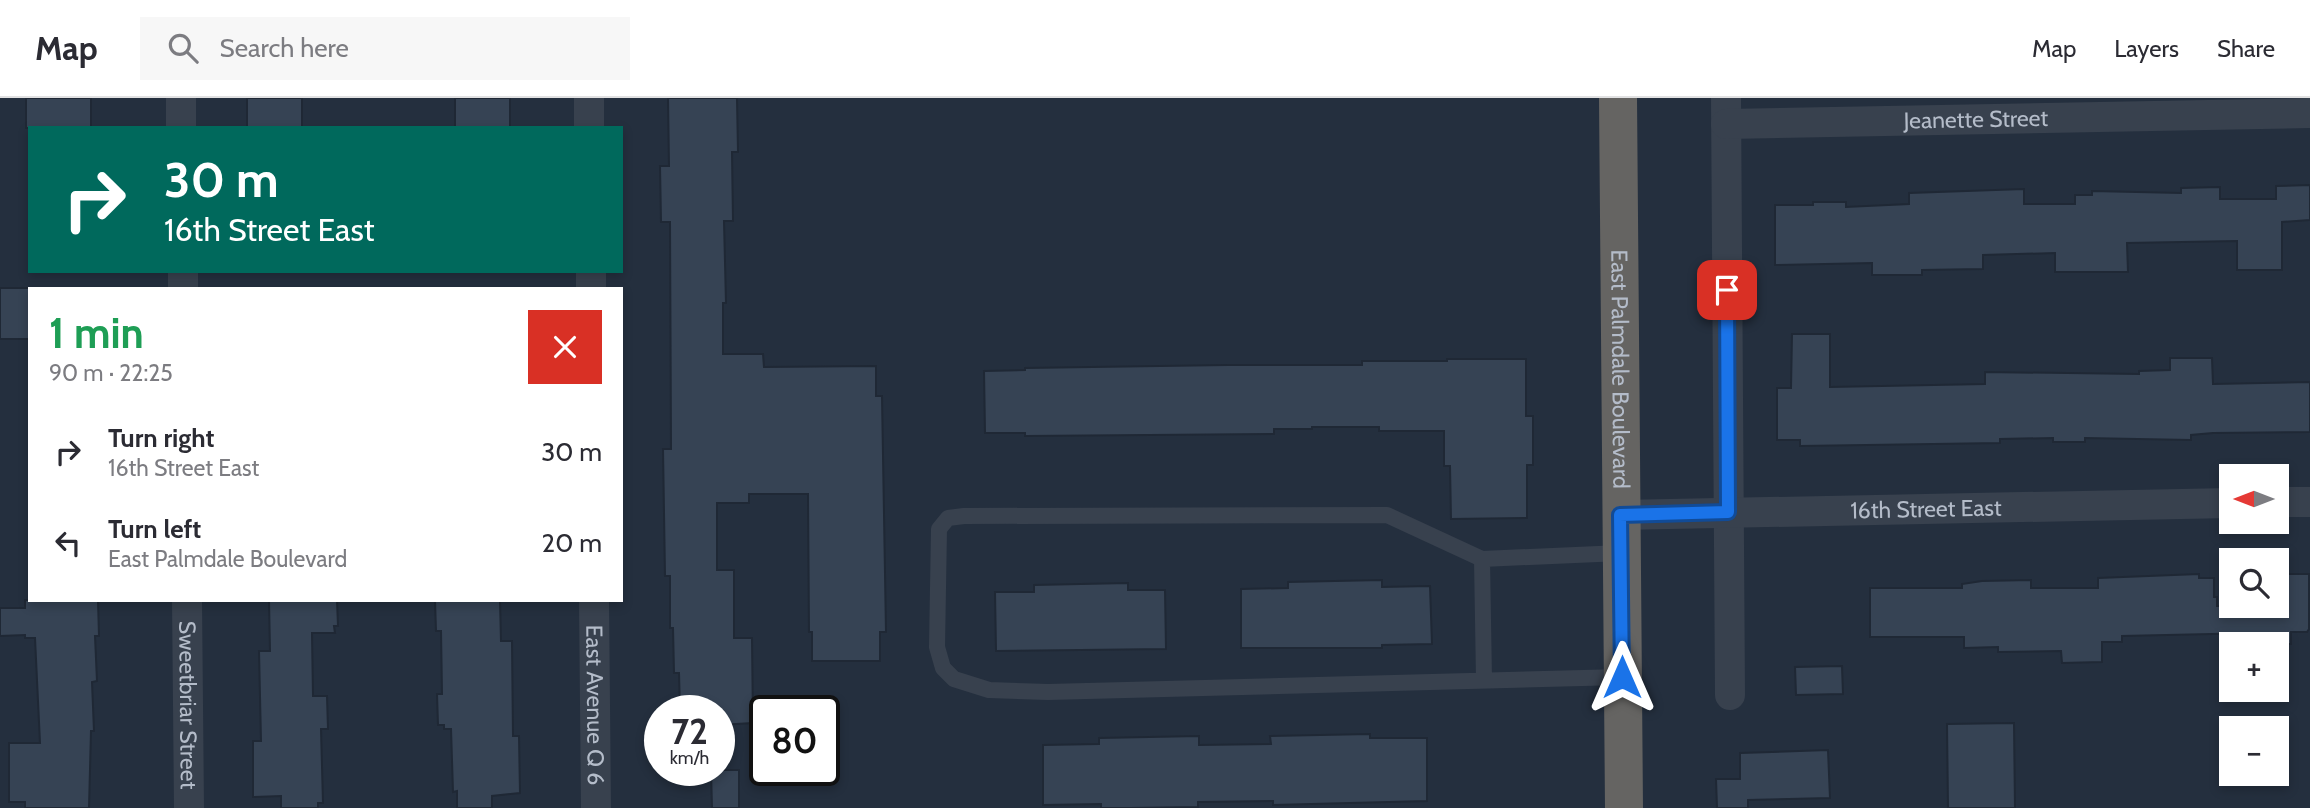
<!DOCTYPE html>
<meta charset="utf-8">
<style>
body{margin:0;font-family:Cabin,sans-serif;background:#f7f7f7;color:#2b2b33;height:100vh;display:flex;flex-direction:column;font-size:26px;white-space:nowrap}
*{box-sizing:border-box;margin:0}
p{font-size:23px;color:#7c7c81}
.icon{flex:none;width:38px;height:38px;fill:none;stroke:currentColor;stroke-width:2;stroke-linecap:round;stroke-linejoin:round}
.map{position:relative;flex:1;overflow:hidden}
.sheet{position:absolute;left:28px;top:189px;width:595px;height:315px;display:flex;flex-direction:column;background:#fff;border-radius:0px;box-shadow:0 4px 10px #0003}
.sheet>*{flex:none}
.banner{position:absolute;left:28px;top:28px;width:595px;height:147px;border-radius:0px;box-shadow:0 4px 10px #0003;background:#00695c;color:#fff;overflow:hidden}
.needle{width:46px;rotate:270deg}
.buttons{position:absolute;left:2219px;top:366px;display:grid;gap:14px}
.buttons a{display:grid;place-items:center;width:70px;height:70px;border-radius:0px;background:#fff;box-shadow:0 4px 10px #0003;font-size:35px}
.speed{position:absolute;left:644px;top:597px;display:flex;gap:14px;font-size:35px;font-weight:700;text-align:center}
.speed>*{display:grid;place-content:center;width:91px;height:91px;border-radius:50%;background:#fff;box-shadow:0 4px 10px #0003;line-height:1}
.speed small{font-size:18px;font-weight:400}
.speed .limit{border:4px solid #111;border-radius:10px;background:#fff;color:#111}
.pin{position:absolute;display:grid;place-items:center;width:60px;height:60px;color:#fff;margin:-30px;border-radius:14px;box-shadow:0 4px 10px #0006}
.me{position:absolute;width:77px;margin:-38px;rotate:0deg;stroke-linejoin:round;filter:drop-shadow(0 0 5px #0008)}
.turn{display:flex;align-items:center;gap:24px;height:147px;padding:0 21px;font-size:32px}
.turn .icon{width:91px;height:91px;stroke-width:2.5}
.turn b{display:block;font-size:49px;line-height:60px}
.round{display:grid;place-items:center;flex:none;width:74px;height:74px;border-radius:0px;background:#f7f7f7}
.head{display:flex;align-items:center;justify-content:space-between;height:119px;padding:0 21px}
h1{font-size:42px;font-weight:800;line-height:52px;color:#1e9e55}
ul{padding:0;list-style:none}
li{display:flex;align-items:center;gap:21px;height:91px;padding:0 21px}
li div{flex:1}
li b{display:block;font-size:26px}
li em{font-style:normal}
header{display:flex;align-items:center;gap:42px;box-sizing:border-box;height:98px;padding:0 35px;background:#fff;border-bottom:2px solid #e1e1e2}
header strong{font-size:33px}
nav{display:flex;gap:38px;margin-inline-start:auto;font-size:24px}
.search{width:490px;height:63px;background:#f7f7f7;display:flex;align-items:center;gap:18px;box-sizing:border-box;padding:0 24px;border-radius:0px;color:#7c7c81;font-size:26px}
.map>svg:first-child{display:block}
.building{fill:#364354;stroke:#1f2835;stroke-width:2}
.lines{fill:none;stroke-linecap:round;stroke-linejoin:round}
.service{stroke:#38414e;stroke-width:16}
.minor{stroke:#38414e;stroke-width:30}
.trunk{stroke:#656462;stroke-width:38}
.route-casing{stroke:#114b97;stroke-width:18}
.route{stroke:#1a73e8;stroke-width:12}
.labels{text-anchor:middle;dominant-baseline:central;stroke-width:7;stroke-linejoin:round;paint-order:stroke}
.street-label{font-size:23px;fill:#b4bcc9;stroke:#1d2633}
</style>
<header>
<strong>Map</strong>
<div class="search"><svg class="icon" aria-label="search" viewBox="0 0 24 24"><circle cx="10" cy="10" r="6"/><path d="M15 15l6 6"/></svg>Search here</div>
<nav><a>Map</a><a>Layers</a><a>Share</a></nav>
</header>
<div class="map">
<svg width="2310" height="710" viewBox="0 0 2310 710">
<rect width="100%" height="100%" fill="#242f3e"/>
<path class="building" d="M 26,0 L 91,0 L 91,30 L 26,30 Z
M 247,0 L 302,0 L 302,30 L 247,30 Z
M 455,0 L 510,0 L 510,30 L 455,30 Z
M 668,0 L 737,0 L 738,54 L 732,54 L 733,123 L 724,123 L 726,205 L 723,205 L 723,256 L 763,256 L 764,269 L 876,268 L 876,298 L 882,298 L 886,534 L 880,534 L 880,563 L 812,563 L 812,534 L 809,534 L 808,396 L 749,396 L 749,405 L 717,405 L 717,472 L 734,472 L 734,540 L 752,540 L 753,625 L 719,627 L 719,612 L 680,612 L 679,575 L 674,575 L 673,530 L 670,530 L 670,478 L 665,478 L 663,351 L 671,351 L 670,124 L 661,124 L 660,68 L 669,68 Z
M 2310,87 L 2310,122 L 2282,124 L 2282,172 L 2237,172 L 2237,143 L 2127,145 L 2128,174 L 2055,174 L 2055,155 L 1983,157 L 1983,171 L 1922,172 L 1922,177 L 1872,177 L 1872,165 L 1775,167 L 1775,107 L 1813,107 L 1813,104 L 1846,104 L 1846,109 L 1909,106 L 1909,95 L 2024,91 L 2024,106 L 2075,106 L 2075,97 L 2092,97 L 2092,93 L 2181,95 L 2181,90 L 2220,89 L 2220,101 L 2276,101 L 2276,88 Z
M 0,190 L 30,190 L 30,241 L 0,241 Z
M 1792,236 L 1830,236 L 1830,289 L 1985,286 L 1985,274 L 2139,276 L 2139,273 L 2170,272 L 2170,260 L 2212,260 L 2213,286 L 2310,284 L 2310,334 L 2213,335 L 2191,337 L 2191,342 L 2085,340 L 2085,344 L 2053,344 L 2053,340 L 2000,341 L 2000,345 L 1800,348 L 1800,342 L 1777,342 L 1777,290 L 1791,290 Z
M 1447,261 L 1526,261 L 1526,318 L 1533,318 L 1533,367 L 1527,367 L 1527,420 L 1451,421 L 1450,368 L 1444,368 L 1444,333 L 1379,333 L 1379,329 L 1312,329 L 1312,331 L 1274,331 L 1274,336 L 1025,338 L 1025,335 L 985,335 L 984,273 L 1025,272 L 1025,270 L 1227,267 L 1362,267 L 1362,263 L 1447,263 Z
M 2199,476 L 2199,480 L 2214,480 L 2214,499 L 2217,499 L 2217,508 L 2277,508 L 2277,476 L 2309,476 L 2309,531 L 2307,534 L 2291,534 L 2291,546 L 2257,546 L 2257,535 L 2122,538 L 2122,544 L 2102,544 L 2102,564 L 2062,565 L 2061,553 L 1998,554 L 1998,549 L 1964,550 L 1964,539 L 1870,539 L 1870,490 L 1962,490 L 1962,486 L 1982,483 L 2031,482 L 2031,490 L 2098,490 L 2098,480 Z
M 1382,482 L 1382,489 L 1430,488 L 1432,546 L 1382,547 L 1382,550 L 1241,550 L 1241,491 L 1288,490 L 1288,484 Z
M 1128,485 L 1128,492 L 1165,492 L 1166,551 L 996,553 L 995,494 L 1034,494 L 1034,487 Z
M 25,502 L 98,502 L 99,538 L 95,538 L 97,583 L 92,584 L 94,633 L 91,633 L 89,710 L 25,710 L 25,704 L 9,704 L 9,645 L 40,645 L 35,540 L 25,540 L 25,537 L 0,538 L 0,510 L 25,510 Z
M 269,502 L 337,502 L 338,528 L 334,528 L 335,535 L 312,535 L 313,598 L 327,598 L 328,631 L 321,631 L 323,705 L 318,705 L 318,710 L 281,710 L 281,698 L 253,699 L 253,643 L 261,643 L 259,553 L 270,553 Z
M 435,502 L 500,502 L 501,543 L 512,543 L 513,638 L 519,638 L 520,695 L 492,698 L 492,710 L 457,710 L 457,693 L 453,694 L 451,631 L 444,631 L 444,627 L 438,627 L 437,596 L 442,596 L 441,533 L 436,533 Z
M 1842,568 L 1843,596 L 1796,597 L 1795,569 Z
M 2014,625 L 2015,710 L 1948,710 L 1947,626 Z
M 1370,636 L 1370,640 L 1427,640 L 1427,703 L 1273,707 L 1273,703 L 1198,704 L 1198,709 L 1130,710 L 1101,710 L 1101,706 L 1043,707 L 1043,647 L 1099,646 L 1099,640 L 1199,638 L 1199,647 L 1271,646 L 1270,638 Z
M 1828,652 L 1830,700 L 1748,702 L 1748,710 L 1717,710 L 1716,681 L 1740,681 L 1740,655 Z
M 711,672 L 739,672 L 739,710 L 712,710 Z"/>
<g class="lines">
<path class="service" d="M 1621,455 L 1482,461 L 1387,417 L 964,418 L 948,420 L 939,431 L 937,549 L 943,570 L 954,581 L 989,592 L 1048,594 L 1622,579
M 1482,461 L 1484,582"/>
<g class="minor">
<path d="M 181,0 L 181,30"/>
<path d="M 589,0 L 589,30"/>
<path d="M 1726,0 L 1730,597"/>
<path id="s1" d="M 1726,26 L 2310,15"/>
<path d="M 183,173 L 183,191"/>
<path d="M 591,173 L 591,191"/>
<path d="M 2277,404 L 2310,404"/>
<path id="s2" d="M 1620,417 L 2231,405"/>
<path id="s3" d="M 187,502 L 189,710"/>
<path id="s4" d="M 594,502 L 596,710"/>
</g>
<path class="trunk" id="s5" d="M 1618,0 L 1624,710"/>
</g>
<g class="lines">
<g class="route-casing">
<path id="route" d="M 1622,579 L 1620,417 L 1728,414 L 1727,192"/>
</g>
<use href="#route" class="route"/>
</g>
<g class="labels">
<g class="street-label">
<text stroke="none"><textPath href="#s1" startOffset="250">Jeanette Street</textPath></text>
<text stroke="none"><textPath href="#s5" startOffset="271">East Palmdale Boulevard</textPath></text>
<text stroke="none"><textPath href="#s2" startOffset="306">16th Street East</textPath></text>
<text stroke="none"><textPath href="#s3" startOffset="105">Sweetbriar Street</textPath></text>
<text stroke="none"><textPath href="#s4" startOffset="105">East Avenue Q 6</textPath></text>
</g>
</g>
</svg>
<div class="buttons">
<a><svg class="needle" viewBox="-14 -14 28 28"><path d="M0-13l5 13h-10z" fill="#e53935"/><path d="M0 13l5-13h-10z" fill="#7c7c81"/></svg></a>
<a><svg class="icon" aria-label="search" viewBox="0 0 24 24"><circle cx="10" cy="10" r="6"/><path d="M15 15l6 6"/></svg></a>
<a>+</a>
<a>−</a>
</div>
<div class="speed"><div>72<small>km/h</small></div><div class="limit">80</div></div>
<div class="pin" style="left:1727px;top:192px;background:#d93025"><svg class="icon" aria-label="arrive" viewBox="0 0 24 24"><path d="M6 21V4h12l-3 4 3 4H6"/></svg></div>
<svg class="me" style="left:1622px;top:579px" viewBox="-20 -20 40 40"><path d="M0-17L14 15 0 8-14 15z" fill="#1a73e8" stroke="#fff" stroke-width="4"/></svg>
<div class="banner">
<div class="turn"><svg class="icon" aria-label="right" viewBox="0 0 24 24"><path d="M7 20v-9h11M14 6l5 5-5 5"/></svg><div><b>30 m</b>16th Street East</div></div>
</div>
<section class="sheet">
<div class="head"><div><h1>1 min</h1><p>90 m · 22:25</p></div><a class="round" style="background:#d93025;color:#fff"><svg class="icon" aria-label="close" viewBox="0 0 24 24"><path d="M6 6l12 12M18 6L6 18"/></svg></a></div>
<ul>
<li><svg class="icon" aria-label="right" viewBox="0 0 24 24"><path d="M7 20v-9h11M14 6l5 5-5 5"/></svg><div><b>Turn right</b><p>16th Street East</p></div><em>30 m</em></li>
<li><svg class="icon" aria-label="left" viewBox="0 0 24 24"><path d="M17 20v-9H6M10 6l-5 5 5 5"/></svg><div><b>Turn left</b><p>East Palmdale Boulevard</p></div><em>20 m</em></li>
</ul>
</section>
</div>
